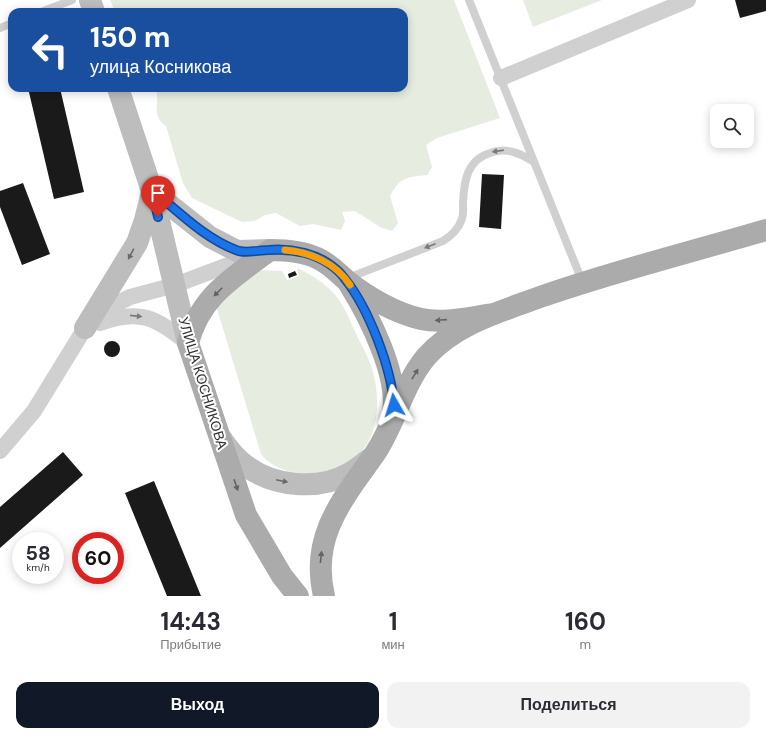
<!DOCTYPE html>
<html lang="ru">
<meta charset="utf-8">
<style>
body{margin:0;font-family:"DM Sans",sans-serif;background:#f2f2f3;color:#2b2b33;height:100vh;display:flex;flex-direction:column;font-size:15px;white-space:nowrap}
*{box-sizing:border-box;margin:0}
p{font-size:13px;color:#7c7c81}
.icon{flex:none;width:22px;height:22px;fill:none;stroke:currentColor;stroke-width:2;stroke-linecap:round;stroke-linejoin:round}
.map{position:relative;height:596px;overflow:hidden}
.drawer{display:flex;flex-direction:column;background:#fff;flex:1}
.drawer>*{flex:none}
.guide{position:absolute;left:8px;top:8px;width:400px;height:84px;border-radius:12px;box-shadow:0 2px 10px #0003;background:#1a4fa0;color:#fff;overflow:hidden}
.fabs{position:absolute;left:710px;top:104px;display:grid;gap:8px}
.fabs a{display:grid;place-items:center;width:44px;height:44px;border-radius:8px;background:#fff;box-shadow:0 2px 10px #0003;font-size:20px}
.speed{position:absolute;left:12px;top:532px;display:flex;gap:8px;font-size:20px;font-weight:700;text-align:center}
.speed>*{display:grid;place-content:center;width:52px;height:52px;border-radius:50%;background:#fff;box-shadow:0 2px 10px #0003;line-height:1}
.speed small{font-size:10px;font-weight:400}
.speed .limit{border:6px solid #d22;background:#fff;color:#111}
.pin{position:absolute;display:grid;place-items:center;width:34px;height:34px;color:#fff;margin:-41px -17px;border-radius:50% 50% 50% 0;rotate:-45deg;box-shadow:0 0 4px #0007}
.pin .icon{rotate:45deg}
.me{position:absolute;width:44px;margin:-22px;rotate:354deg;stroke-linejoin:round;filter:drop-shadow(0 0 3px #0008)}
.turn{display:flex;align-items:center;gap:14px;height:84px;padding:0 16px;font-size:18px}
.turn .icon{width:52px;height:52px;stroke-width:2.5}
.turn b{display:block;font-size:28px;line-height:34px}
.eta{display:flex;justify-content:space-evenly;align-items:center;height:68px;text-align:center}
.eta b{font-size:24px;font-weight:700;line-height:28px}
.cta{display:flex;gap:8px;margin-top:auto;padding:8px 16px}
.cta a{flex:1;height:46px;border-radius:12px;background:#111827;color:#fff;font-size:16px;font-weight:700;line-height:46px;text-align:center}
.cta a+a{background:#f2f2f3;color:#2b2b33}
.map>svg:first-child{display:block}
.green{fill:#e6ecdf}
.building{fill:#1a1a1a}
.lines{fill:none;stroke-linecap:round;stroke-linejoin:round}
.lane{stroke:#d0d0d0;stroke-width:8}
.street{stroke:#d0d0d0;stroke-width:16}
.secondary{stroke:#bdbdbd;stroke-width:22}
.primary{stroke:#ababab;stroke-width:22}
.oneway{fill:#7a7a7a}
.oneway2{fill:#6a6a6a}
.oneway3{fill:#636363}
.route-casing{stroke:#114b97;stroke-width:10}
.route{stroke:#1a73e8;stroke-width:7}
.slow{stroke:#f59e0b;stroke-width:7}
.labels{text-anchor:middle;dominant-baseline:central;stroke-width:4;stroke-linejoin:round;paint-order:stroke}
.street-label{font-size:14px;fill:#333;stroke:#fff}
</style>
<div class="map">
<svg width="766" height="596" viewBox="0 0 766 596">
<rect width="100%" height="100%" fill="#fff"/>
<path class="green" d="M 110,0 L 454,0 L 500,118 L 437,138 L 426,145 L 432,167 L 427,175 C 407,177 400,177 390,196 L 398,223 L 392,231 L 380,227 L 355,211 L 342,212 L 345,221 L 341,230 L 313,224 L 300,226 L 276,213 L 265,215 L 255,221 L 242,222 L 192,198 L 183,183 L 166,126 C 151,117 160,103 156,88 L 404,88 L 404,12 L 115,12 Z
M 523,0 L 602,0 L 533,27 Z
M 297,268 C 312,275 325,283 336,296 C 345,307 351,323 357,336 C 362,346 368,356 371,366 C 381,395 380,432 359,455 C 354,461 345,469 337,471 C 329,474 318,473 310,473 C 294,475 271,468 261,454 L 215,302 L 260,270 L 282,271 L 287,280 L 299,276 Z"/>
<path class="building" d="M 735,0 L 766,0 L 766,11 L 740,18 Z
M 28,88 L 60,88 L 84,192 L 54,199 Z
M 482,174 L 504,175 L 501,229 L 479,227 Z
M 23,183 L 50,254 L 22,265 L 0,207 L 0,191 Z
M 295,271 L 297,275 L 289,278 L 288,274 Z
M104 349a8 8 0 1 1 16 0a8 8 0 1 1-16 0Z
M 63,452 L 83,475 L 0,548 L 0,507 Z
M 154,481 L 201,596 L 167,596 L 125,493 Z"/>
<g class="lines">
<path class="lane" d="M 469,0 L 582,281
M 41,12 L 72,0
M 0,28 L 12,23
M 348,278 L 443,241 C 451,236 458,230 461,221 C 464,216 463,209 463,203 C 464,181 467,160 490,153 C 506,147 520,153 534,162"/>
<path class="street" d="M 501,78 L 688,0
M 100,323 C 141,308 155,318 188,343
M 0,451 L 34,411 L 85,328 L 120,302 L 130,297 L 175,285 L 255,255"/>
<path class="secondary" d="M 90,0 L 94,12
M 118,88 L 152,191 L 188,343
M 152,191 L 210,237 L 237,251 L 270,250
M 85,328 L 137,243 L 145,220 L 151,196
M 220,437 C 227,447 235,458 245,465 C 273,487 319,491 350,473 C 357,469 364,463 370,459"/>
<path class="primary" d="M 349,284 C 369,316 399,375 393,412
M 298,596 L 282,576 L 246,515 L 188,343 C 200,296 234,277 270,250 C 286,250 302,251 317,258 C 329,263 337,272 346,280 C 367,297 395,313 421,319 C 444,324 471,317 494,314
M 324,596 C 310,537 342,500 374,455 C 395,425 402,386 426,357 C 455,324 500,312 540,297 C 614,271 691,252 766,230"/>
</g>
<defs><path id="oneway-solid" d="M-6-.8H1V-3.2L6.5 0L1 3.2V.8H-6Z"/></defs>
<g class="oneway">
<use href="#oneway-solid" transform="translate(498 151) rotate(172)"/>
<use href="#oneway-solid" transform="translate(430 246) rotate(159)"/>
<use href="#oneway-solid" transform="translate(136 316) rotate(6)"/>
</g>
<g class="oneway2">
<use href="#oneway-solid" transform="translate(131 254) rotate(118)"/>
<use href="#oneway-solid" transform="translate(282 481) rotate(12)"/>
</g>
<g class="oneway3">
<use href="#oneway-solid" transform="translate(218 292) rotate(135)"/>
<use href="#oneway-solid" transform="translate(441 320) rotate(176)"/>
<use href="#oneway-solid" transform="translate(415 374) rotate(-59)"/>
<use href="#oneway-solid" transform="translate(236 485) rotate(71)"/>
<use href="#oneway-solid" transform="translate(321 557) rotate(-84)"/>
</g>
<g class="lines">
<g class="route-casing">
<path id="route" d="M 158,217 L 152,190 C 178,211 204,238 236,250 C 244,254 259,250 269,250 C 281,249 293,250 305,253 C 320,257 336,266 345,279 C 369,309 391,367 394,405"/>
</g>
<use href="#route" class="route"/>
<path class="slow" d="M 285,250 C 310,252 336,263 350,285"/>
</g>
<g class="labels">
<g class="street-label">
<text transform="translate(203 383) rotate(73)">УЛИЦА КОСНИКОВА</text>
</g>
</g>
</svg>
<div class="fabs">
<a><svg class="icon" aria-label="search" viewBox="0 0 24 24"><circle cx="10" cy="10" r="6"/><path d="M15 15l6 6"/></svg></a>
</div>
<div class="speed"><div>58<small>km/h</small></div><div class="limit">60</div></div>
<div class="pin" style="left:158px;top:217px;background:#d93025"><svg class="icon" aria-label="arrive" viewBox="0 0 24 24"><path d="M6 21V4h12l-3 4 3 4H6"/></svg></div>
<svg class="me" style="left:394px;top:405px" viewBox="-20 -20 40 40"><path d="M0-17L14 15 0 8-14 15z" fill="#1a73e8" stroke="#fff" stroke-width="4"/></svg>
<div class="guide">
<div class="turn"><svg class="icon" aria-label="left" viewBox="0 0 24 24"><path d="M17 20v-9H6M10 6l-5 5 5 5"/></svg><div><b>150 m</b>улица Косникова</div></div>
</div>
</div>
<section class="drawer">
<div class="eta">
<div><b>14:43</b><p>Прибытие</p></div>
<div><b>1</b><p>мин</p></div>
<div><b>160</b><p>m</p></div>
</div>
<div class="cta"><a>Выход</a><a>Поделиться</a></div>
</section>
